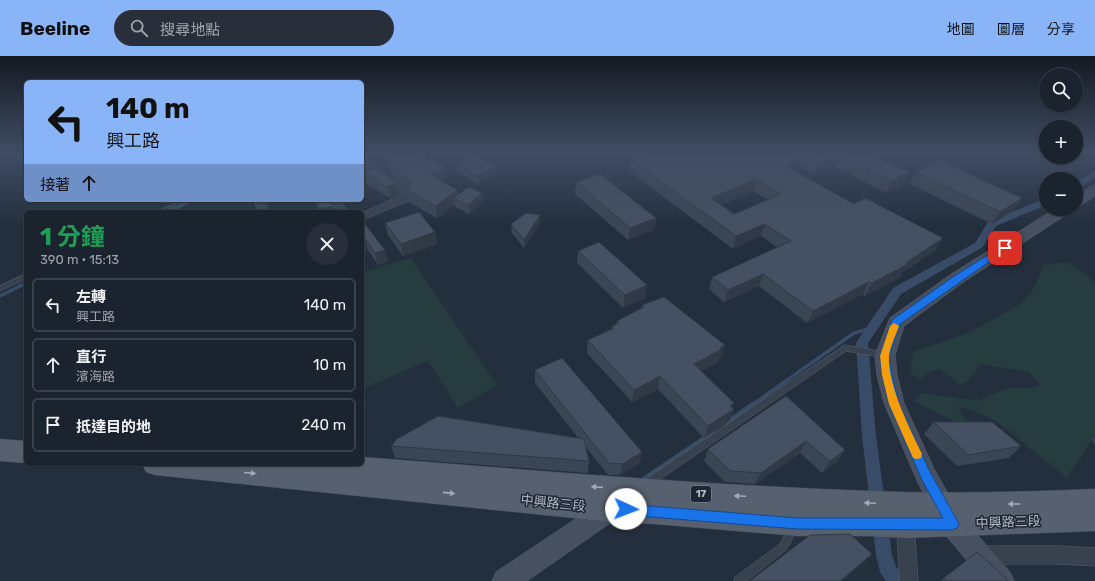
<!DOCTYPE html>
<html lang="zh-TW">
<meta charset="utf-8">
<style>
body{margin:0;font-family:Rubik,"Noto Sans TC",sans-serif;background:#282f3a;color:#f1f3f6;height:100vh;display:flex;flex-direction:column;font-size:15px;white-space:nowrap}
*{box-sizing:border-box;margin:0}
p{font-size:13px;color:#a0a4aa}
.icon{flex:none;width:22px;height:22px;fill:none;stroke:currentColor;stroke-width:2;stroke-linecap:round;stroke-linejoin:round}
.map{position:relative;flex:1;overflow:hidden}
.drawer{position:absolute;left:24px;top:154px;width:340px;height:256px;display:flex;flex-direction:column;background:#1b232e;border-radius:6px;box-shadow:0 1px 3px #0004,0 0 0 1px #39404a}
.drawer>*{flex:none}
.hud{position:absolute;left:24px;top:24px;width:340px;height:122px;border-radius:6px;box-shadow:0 1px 3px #0004,0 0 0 1px #39404a;background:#8ab4f8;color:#111;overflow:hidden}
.controls{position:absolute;left:1039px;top:12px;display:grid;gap:8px}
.controls a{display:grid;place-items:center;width:44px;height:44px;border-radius:50%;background:#1b232e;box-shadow:0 1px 3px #0004,0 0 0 1px #39404a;font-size:20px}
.pin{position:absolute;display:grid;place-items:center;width:34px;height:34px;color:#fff;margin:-17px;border-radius:8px;box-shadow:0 2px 6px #0006}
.me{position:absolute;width:44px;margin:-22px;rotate:92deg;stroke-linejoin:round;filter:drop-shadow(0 0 3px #0008)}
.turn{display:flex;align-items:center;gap:14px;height:84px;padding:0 16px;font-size:18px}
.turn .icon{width:52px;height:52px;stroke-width:2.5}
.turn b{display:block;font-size:28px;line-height:34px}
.then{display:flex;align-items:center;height:38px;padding:0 16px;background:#0003;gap:8px;font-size:15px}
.round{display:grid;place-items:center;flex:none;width:42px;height:42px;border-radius:21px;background:#282f3a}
.headline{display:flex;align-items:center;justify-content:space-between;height:68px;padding:0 16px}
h1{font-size:24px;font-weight:700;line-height:30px;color:#1e9e55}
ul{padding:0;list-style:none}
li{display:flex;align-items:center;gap:12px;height:54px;margin:0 8px 6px;padding:0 8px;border:2px solid #39404a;border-radius:6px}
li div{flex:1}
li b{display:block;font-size:15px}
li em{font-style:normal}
header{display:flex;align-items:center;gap:24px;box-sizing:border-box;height:56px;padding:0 20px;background:#8ab4f8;color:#111}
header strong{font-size:19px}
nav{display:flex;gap:22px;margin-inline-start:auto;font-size:14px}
.search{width:280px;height:36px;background:#282f3a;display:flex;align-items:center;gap:10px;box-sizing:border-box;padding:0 14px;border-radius:22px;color:#a0a4aa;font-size:15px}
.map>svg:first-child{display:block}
.green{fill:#263c3f}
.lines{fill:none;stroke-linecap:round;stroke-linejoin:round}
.stream-far2{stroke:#394c67;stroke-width:3}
.stream-far1{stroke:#394c67;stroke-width:3.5}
.stream{stroke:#394c67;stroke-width:4.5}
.canal{fill:#394c67;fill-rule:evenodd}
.lane-casing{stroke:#565f6c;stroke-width:1}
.street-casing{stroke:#565f6c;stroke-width:1}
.secondary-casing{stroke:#565f6c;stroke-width:1}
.primary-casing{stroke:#414a57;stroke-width:1}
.lane{fill:#38414e;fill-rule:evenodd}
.street{fill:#38414e;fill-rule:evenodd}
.secondary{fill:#465061;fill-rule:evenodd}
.primary{fill:#56606e;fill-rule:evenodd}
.wall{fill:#3b4654;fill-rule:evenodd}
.shaded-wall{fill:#303945}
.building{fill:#455162;stroke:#303945;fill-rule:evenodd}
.oneway{fill:#a1aab7}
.route{fill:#1a73e8;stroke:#114b97}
.slow{fill:#f59e0b}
.labels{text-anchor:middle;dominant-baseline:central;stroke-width:3;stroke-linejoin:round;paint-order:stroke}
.shield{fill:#1d2633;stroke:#878f9c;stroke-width:1}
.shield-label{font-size:10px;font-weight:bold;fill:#b4bcc9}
.near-street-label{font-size:13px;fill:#b4bcc9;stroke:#1d2633}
</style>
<header>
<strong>Beeline</strong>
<div class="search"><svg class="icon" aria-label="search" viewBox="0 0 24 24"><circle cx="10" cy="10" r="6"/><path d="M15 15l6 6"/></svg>搜尋地點</div>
<nav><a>地圖</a><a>圖層</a><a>分享</a></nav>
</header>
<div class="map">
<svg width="1095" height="525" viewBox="0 0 1095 525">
<rect width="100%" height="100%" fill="#242f3e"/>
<path class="green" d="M 487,97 L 516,97 L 498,108 Z
M 411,202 L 497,329 L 458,352 L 428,305 L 362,333 L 362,216 Z
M 1068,206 L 1094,225 L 1095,228 L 1095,379 L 1067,422 L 996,365 L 979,357 L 958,350 L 970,373 L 913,345 L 922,337 L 979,345 L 1004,333 L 1035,331 L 1041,328 L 1028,316 L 981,308 L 970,323 L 960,329 L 940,313 L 931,315 L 919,324 L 910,316 L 913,296 L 968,277 L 1019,249 L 1033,234 L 1043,209 Z"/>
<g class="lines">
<path class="stream-far2" d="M 169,156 L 193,144"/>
<path class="stream-far1" d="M 0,240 L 26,227
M 752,349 L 854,277 L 872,272"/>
<path class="stream" d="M 726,367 L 753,348
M 642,424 L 713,376"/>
<path class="canal" d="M 1095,115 L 1095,122 L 1076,133 L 1076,126 Z
M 1046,142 L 1046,149 L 996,170 L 983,191 L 901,238 L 868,287 L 876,380 L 892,499 L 896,511 L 905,519 L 908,525 L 886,525 L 880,516 L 876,499 L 862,380 L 856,287 L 893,232 L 975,187 L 988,166 Z"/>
<g class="lane-casing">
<path id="lane" d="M 181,144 L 188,144 L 165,156 L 157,156 Z
M 26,218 L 26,223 L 0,235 L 0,230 Z
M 845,289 L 885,296 L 888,297 L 889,299 L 888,301 L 885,302 L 846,295 L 649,431 L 646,432 L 643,431 L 642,428 L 643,425 Z
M 794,467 L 797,468 L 799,471 L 786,494 L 747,525 L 734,525 L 735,521 L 780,488 L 791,468 Z"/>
</g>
<g class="street-casing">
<path id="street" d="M 362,100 L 365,101 L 411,137 L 412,139 L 408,145 L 362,164 L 362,157 L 401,139 L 362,108 Z
M 255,144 L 265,144 L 268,156 L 258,156 Z
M 330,144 L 340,144 L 348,156 L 338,156 Z
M 905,457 L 911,459 L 914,465 L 918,525 L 900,525 L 896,465 L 899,459 Z
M 979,490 L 1059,490 L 1095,492 L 1095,510 L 1059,508 L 979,508 L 973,505 L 970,499 L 973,493 Z"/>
</g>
<g class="secondary-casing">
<path id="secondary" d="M 1095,130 L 1095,140 L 1081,149 L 1076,150 L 1076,140 L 1090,131 Z
M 1055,153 L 1072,153 L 1070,156 L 962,227 L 904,270 L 895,299 L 897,319 L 904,347 L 934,413 L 961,460 L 1010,516 L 1014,525 L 984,525 L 943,476 L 918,427 L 884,347 L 877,319 L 875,299 L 890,262 L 950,219 Z
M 615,439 L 623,442 L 627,450 L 623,458 L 527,525 L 492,525 L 496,516 L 607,442 Z"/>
</g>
<g class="primary-casing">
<path id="primary" d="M 0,383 L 26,385 L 26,407 L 0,405 Z
M 362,401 C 531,414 700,429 870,435 C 944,438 1021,436 1095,433 L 1095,475 L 906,482 L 868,480 L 797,480 L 654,468 L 612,466 L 155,419 L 146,416 L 142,408 L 275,408 L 296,410 L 295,408 L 362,408 Z"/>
</g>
<use href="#lane" class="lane"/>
<use href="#street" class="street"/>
<use href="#secondary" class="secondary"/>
<use href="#primary" class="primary"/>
</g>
<path class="wall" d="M 379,97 L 418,97 L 448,124 L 443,126 L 457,134 L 458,139 L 482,137 L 483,145 L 469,158 L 454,150 L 437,162 L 409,146 L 407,134 L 408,133 L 391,119 L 390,114 L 388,112 L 386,103 L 379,98 Z
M 868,97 L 909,116 L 904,128 L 886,137 L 834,110 L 815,119 L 802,112 L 795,115 L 936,194 L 903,216 L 901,221 L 865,240 L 863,238 L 807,267 L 759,230 L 724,246 L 709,233 L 712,221 L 777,191 L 761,180 L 733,193 L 629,115 L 631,104 ZM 753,135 L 768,144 L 734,158 L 721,149 Z
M 456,108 L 496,111 L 496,119 L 478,128 L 457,116 Z
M 376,112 L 398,139 L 390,142 L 367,128 L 364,116 Z
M 916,116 L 1014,154 L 992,168 L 910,128 Z
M 576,126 L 656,162 L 654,174 L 628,184 L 575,138 Z
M 315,144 L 329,144 L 335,156 L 321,156 L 317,151 Z
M 540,159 L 540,167 L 524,192 L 512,177 L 511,168 Z
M 362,164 L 388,205 L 378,209 L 368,194 L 365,195 L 362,189 Z
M 385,167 L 435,176 L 437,188 L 403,200 L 388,179 Z
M 578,195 L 647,229 L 645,242 L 623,252 L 577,207 Z
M 642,249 L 721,302 L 719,303 L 718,306 L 701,315 L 734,353 L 729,365 L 704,382 L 658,333 L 632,346 L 587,297 L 588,284 L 611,273 L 612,270 L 616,268 L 617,265 L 641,253 Z
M 535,314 L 642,396 L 640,407 L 620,419 L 608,419 L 585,390 L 589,405 L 588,417 L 395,402 L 391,390 L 579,383 L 535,327 Z
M 786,340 L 845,394 L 837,406 L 822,417 L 800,397 L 755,428 L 725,426 L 704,405 L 708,393 Z
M 934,366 L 1021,390 L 1009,402 L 957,410 L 924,378 Z
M 1095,381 L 1095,389 L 1092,383 Z
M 944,522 L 1009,525 L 941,525 Z"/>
<path class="shaded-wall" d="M 838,99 L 834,110 L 815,119 L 819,107 Z
M 806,101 L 802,112 L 782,122 L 786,110 Z
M 496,111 L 496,119 L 478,128 L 477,120 Z
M 447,113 L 448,124 L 432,130 L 430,118 Z
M 909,116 L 904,128 L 886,137 L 892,125 Z
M 756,123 L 753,135 L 708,154 L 711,142 Z
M 396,127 L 398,139 L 390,142 L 387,131 Z
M 457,134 L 459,145 L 453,142 L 454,150 L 437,162 L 436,150 Z
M 482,137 L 483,145 L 469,158 L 468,149 Z
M 1022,142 L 1014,154 L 992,168 L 1000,156 Z
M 333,150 L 335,156 L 323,156 L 322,152 Z
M 540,159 L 540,167 L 524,192 L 524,184 Z
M 656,162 L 654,174 L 628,184 L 630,172 Z
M 765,168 L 761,180 L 733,193 L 736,180 Z
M 435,176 L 437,188 L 403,200 L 401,188 Z
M 365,182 L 368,194 L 365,195 L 362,183 Z
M 943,182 L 936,194 L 903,216 L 901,221 L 865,240 L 872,227 L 906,207 Z
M 385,194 L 388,205 L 378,209 L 375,197 Z
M 763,218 L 759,230 L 724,246 L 728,234 Z
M 869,226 L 863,238 L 807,267 L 813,255 Z
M 647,229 L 645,242 L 623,252 L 625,239 Z
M 725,289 L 721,302 L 719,303 L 718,306 L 690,321 L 694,308 Z
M 660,320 L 658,333 L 632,346 L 634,334 Z
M 363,342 L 366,350 L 362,352 L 362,343 Z
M 734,347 L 731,355 L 734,353 L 729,365 L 704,382 L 708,370 Z
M 806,385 L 800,397 L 755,428 L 761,417 Z
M 845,394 L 837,406 L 822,417 L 830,405 Z
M 642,396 L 640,407 L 620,419 L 622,408 Z
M 872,498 L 866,505 L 842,525 L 840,525 Z"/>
<path class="building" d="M 390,97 L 418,97 L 427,104 L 431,102 L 447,113 L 430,118 L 457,134 L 436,150 L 407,134 L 411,128 L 410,125 L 388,108 L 391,107 L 386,101 L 394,99 Z
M 651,97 L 868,97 L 909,116 L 892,125 L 838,99 L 819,107 L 806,101 L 786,110 L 854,148 L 865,142 L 943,182 L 906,207 L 908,208 L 872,227 L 869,226 L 813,255 L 763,218 L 728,234 L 712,221 L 791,185 L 765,168 L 736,180 L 631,104 ZM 756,123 L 781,138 L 734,158 L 711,142 Z
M 475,98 L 496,111 L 477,120 L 456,108 Z
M 939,104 L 1022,142 L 1000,156 L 916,116 Z
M 376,112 L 396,127 L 387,131 L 364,116 Z
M 600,118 L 656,162 L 630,172 L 576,126 Z
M 469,131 L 482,137 L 468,149 L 453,142 Z
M 315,144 L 329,144 L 333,150 L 322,152 Z
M 419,156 L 435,176 L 401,188 L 385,167 Z
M 526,157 L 540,159 L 524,184 L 511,168 Z
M 362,164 L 385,194 L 375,197 L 365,182 L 362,183 Z
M 599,186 L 647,229 L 625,239 L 578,195 Z
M 664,241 L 725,289 L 720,292 L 722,293 L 694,308 L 734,347 L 730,350 L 734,353 L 708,370 L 660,320 L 634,334 L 588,284 L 614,272 L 612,270 L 619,267 L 617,265 L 644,251 L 642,249 Z
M 562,302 L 642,396 L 622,408 L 609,407 L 535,314 Z
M 786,340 L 845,394 L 830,405 L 806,385 L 761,417 L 730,415 L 708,393 Z
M 438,360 L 584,383 L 589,405 L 391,390 L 397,383 Z
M 934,366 L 992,366 L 1021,390 L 968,399 Z
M 850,478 L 872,498 L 840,525 L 750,525 L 810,479 Z
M 977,496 L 1009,525 L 947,525 L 944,522 Z"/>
<defs><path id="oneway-solid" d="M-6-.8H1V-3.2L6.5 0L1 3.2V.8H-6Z"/></defs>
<g class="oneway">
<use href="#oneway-solid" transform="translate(250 417) rotate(5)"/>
<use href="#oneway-solid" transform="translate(597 431) rotate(-176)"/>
<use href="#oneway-solid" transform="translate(449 437) rotate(6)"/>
<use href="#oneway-solid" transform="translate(740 440) rotate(-177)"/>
<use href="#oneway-solid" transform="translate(870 447) rotate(-178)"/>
<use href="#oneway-solid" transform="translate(1014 448) rotate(-180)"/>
</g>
<linearGradient id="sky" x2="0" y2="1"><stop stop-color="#141a22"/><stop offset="0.57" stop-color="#3f4d63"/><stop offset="1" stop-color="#3f4d63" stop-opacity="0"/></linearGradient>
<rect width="1095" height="170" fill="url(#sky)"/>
<path class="route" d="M 1002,190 L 1008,190 L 1009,192 L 900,268 L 889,300 L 892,319 L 899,348 L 930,416 L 957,464 L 959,468 L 957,472 L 952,474 L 797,473 L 626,459 L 622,457 L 620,453 L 622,449 L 626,448 L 797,462 L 943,462 L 922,424 L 889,348 L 882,319 L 880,300 L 892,264 L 953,221 Z"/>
<path class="slow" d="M 894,267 L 899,270 C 896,279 890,290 889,300 C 887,328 910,373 922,398 L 921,402 L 917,403 L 913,402 L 889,348 L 882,319 L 880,300 L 890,270 Z"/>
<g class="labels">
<rect class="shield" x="691" y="430" width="20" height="16" rx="3"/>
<g class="shield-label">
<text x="701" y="438">17</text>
</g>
<g class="near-street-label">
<text transform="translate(553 447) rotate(6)">中興路三段</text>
<text transform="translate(1008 466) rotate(-2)">中興路三段</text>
</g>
</g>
</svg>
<div class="controls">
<a><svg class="icon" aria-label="search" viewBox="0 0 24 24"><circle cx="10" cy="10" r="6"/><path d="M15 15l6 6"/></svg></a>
<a>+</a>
<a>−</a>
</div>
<div class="pin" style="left:1005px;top:192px;background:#d93025"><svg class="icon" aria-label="arrive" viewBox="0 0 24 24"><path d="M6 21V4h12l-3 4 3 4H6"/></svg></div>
<svg class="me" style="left:626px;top:453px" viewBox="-20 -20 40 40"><circle r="19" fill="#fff"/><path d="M0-13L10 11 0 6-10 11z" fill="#1a73e8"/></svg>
<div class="hud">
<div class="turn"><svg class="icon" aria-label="left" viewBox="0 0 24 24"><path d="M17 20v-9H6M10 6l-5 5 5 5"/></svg><div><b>140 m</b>興工路</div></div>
<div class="then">接著<svg class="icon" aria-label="ahead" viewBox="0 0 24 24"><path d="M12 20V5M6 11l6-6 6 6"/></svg></div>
</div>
<section class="drawer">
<div class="headline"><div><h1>1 分鐘</h1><p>390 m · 15:13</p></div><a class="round"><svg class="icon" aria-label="close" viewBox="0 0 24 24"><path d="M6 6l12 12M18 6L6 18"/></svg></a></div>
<ul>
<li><svg class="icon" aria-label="left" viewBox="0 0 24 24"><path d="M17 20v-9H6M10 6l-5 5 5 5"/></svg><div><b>左轉</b><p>興工路</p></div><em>140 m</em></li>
<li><svg class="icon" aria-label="ahead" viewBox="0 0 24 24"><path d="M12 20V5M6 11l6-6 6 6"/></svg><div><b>直行</b><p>濱海路</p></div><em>10 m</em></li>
<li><svg class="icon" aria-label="arrive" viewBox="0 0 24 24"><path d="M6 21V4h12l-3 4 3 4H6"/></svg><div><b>抵達目的地</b></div><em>240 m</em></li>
</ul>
</section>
</div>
